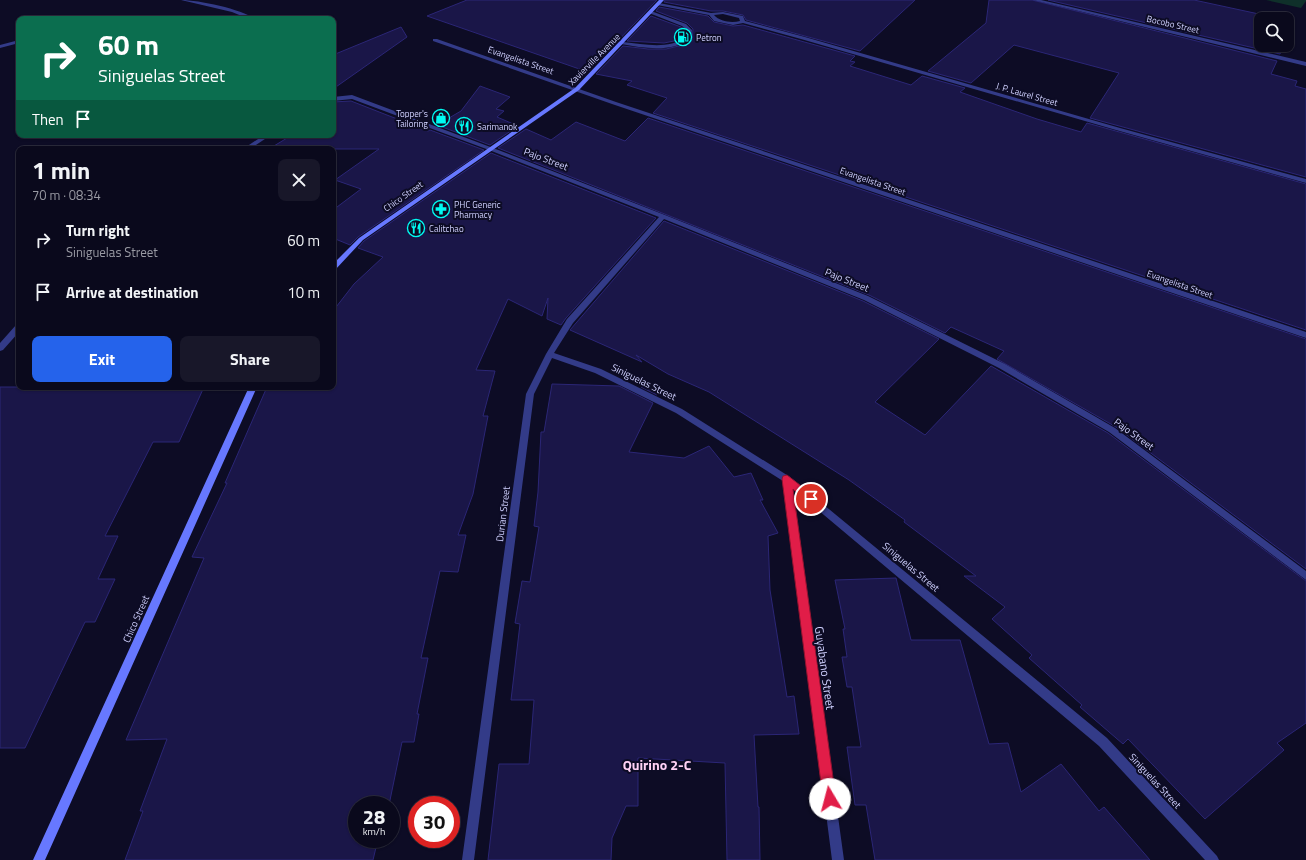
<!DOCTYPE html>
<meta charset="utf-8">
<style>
body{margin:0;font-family:"Titillium Web",sans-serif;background:#181729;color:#f1f3f6;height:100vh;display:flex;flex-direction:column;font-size:15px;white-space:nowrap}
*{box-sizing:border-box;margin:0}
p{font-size:13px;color:#999aa3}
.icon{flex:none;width:22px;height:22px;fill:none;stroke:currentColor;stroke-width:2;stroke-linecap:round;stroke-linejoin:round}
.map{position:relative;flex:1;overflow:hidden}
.sheet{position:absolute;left:16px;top:146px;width:320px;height:244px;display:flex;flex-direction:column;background:#0a091c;border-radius:8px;box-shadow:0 1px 3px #0004,0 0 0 1px #2a2a3b}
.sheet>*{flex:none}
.hud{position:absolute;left:16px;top:16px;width:320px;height:122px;border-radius:8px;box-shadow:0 1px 3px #0004,0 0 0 1px #2a2a3b;background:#0b6e4f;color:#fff;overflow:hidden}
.controls{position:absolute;left:1254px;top:12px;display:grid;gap:8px}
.controls a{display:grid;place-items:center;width:40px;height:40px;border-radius:8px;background:#0a091c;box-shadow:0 1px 3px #0004,0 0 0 1px #2a2a3b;font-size:20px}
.speed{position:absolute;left:348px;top:796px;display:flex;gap:8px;font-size:20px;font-weight:700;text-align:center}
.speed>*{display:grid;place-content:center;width:52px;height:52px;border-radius:50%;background:#0a091c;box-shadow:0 1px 3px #0004,0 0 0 1px #2a2a3b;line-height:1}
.speed small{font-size:10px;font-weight:400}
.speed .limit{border:6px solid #d22;background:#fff;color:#111}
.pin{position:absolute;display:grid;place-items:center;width:34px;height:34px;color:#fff;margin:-17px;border:2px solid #fff;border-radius:50%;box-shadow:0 1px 4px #0007}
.me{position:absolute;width:44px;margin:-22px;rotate:352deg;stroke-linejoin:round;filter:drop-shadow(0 0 3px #0008)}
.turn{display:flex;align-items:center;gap:14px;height:84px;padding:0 16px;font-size:18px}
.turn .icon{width:52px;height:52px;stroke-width:2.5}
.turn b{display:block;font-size:28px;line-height:34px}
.then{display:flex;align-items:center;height:38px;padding:0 16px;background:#0003;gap:8px;font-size:15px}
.round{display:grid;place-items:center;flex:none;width:42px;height:42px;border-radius:8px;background:#181729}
.summary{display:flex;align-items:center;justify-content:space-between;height:68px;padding:0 16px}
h1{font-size:24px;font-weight:700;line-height:30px}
.primary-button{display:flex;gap:8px;margin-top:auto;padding:8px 16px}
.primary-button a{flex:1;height:46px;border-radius:8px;background:#2563eb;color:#fff;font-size:16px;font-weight:700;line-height:46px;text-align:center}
.primary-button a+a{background:#181729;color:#f1f3f6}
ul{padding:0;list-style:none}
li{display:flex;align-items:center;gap:12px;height:52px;padding:0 16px}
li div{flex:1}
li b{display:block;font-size:15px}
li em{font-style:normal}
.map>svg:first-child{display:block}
.green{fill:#0f302a}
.building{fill:#1a1648;stroke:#2b2676}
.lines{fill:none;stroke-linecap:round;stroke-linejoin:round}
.service{fill:#333b88;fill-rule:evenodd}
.minor{fill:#333b88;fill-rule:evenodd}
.secondary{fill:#6778ff;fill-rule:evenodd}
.route{fill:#e11d48;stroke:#92132f}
.labels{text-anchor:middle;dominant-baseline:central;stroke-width:4;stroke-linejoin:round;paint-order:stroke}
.far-street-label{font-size:9px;fill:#d0d1ff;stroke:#0d0c25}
.far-poi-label{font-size:9px;fill:#d0d1ff;stroke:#0d0c25;text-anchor:start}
.street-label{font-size:10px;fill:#d0d1ff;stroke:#0d0c25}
.near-street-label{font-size:12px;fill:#d0d1ff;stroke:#0d0c25}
.near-quarter-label{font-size:14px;font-weight:bold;fill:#ffd2f5;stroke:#0d0c25}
</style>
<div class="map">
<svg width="1306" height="860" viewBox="0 0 1306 860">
<rect width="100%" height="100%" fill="#0d0c25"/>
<path class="green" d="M 1266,0 L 1306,0 L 1306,1 L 1301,8 Z"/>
<path class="building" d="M 467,0 L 657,0 L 588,72 L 427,16 Z
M 665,0 L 915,0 L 860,51 L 746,20 L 743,15 L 723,11 L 711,11 L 664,2 Z
M 989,0 L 1032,0 L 1277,61 L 1271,74 L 1297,81 L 1295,86 L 1306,89 L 1306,177 L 1090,118 L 1119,73 L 1014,45 L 971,83 L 928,71 L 986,23 Z
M 1048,0 L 1194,0 L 1282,19 L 1261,19 L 1261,45 L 1284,45 L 1280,54 Z
M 659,7 L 708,16 L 714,22 L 733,26 L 743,25 L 855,56 L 850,61 L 855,62 L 850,66 L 911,85 L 922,76 L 965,88 L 960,92 L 1037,119 L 1081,132 L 1087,123 L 1306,184 L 1306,330 L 653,113 L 667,98 L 627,85 L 632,81 L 596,74 L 623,46 L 648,49 L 666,49 L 683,45 L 692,40 L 693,29 L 687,23 L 656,11 Z
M 651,16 L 681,27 L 686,31 L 686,36 L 679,40 L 664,43 L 627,41 Z
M 401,27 L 407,37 L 333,89 L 333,55 Z
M 480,86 L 510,97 L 496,109 L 504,111 L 497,117 L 518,126 L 490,145 L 437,125 L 461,111 Z
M 351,101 L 428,131 L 430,130 L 484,150 L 358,237 L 350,245 L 333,238 L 333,210 L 361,189 L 335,180 L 379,149 L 269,149 L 292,135 L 333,135 L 333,102 Z
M 648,118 L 1306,339 L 1306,569 L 1116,427 L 997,359 L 1004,351 L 951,327 L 945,333 L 869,295 L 498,148 L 526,129 L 551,140 L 576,122 L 625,141 Z
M 491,153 L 656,218 L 566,318 L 561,325 L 547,319 L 548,298 L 542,316 L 508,299 L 476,370 L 495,371 L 483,416 L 488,416 L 473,494 L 458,535 L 466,535 L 458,572 L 440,571 L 421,658 L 428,658 L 417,714 L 419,714 L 414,742 L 402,742 L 389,805 L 357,805 L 357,839 L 378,839 L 373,860 L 125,860 L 143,811 L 140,811 L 167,739 L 126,740 L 204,558 L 192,557 L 227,483 L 225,483 L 267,387 L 333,387 L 333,311 L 354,284 L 383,257 L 358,248 L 364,241 Z
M 664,221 L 863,301 L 939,339 L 875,402 L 925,435 L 991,366 L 1108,433 L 1306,581 L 1306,723 L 1277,743 L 1284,750 L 1205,819 L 1128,739 L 1123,744 L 1080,707 L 1082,705 L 1029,658 L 1032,655 L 992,619 L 1005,607 L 964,576 L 976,576 L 904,522 L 905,520 L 849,480 L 709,392 L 668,374 L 636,355 L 642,362 L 570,330 Z
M 552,384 L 619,386 L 653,403 L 629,452 L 684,458 L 709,446 L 734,477 L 751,473 L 763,500 L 760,500 L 778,533 L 768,536 L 770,590 L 787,697 L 794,696 L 799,734 L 754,735 L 758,807 L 759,807 L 760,860 L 727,860 L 725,763 L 638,758 L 638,806 L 626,806 L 612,838 L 611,860 L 488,860 L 499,764 L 529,764 L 534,700 L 511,700 L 520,624 L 515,623 L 522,581 L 530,582 L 539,527 L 534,526 L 538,492 L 541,432 L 544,432 Z
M 0,387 L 204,387 L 179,442 L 153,442 L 105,536 L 118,536 L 98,579 L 115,579 L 95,622 L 85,622 L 25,748 L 0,748 Z
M 641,387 L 661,388 L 657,395 Z
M 896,578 L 911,640 L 960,640 L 989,744 L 1008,743 L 1021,792 L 1061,764 L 1099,811 L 1104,807 L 1150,860 L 875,860 L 866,805 L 855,805 L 847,747 L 861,747 L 852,687 L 847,687 L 842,657 L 847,657 L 843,629 L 845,629 L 835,580 Z"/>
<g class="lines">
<path class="service" d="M 651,11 L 686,24 L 692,30 L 691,39 C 670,53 644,48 621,44 L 621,42 L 623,42 C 645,44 667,50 687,37 L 687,30 L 682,26 L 649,13 L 649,12 Z"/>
<path class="minor" d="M 181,0 C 199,0 241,9 255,19 L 249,19 L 232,12 Z
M 1033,0 L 1041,0 L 1306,62 L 1306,66 Z
M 659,3 L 711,13 L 723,12 L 743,16 L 745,21 L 805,37 L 1120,128 L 1306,179 L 1306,183 L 1116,130 L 801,39 L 743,23 L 733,25 L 714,21 L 709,15 L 657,5 L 657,4 ZM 723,14 L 739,18 L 740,21 C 732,23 720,22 714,15 Z
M 433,39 L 437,39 L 616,102 L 1306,332 L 1306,338 L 612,104 L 433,41 Z
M 19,40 L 19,43 L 0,48 L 0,45 Z
M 352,95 L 493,148 L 665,215 L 868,296 L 1005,364 L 1115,428 L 1306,571 L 1306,580 L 1109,432 L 999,368 L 864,300 L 664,219 L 573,323 L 554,353 L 601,369 L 682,409 L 790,477 L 1107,738 L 1217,856 L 1219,860 L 1205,860 L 1099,746 L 793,489 L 844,860 L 832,860 L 783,481 L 676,413 L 595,373 L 552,358 L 534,394 L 474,860 L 462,860 L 526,394 L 546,354 L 567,319 L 659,217 L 489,150 L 352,99 L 333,101 L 333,97 Z
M 264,135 L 271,135 L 250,149 L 243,149 Z
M 16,325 L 19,325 L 19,332 L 3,350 L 0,351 L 0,343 Z"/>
<path class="secondary" d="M 659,0 L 664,0 L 579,90 L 363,240 L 335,270 L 333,270 L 333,264 L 359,238 L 575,88 Z
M 249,387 L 257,387 L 45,860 L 33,860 Z"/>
</g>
<path class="route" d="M 787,475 L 814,496 L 816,499 L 814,502 L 807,502 L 793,489 L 836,799 L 834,803 L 830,805 L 825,803 L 823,799 L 782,479 L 783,476 Z"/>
<defs>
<g id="fuel-ring" transform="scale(0.9)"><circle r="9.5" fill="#0d0c25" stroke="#00fbf2" stroke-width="1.5"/><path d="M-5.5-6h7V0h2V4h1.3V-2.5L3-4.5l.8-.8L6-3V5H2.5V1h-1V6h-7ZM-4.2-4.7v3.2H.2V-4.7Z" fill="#00fbf2"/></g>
<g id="shop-ring" transform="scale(0.9)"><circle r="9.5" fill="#0d0c25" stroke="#00fbf2" stroke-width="1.5"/><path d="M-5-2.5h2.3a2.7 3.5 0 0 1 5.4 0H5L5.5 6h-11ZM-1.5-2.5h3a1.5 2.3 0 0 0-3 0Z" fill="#00fbf2"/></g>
<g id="restaurant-ring" transform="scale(0.9)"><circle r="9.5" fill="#0d0c25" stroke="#00fbf2" stroke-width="1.5"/><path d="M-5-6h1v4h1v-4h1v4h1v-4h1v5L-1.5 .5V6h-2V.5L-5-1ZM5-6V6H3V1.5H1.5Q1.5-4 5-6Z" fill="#00fbf2"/></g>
<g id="pharmacy-ring" transform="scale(0.9)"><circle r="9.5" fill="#0d0c25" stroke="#00fbf2" stroke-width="1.5"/><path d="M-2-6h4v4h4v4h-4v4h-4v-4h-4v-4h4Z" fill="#00fbf2"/></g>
</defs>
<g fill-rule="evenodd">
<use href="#fuel-ring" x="683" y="37"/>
<use href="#shop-ring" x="441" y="118"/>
<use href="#restaurant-ring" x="464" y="126"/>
<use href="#pharmacy-ring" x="441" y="209"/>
<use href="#restaurant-ring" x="416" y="228"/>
</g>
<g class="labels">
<g class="far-street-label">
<text transform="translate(1173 24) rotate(13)">Bocobo Street</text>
<text transform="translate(594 59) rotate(-45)">Xavierville Avenue</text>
<text transform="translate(521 60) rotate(19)">Evangelista Street</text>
<text transform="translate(1027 94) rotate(16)">J. P. Laurel Street</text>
<text transform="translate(873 181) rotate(19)">Evangelista Street</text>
<text transform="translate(403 196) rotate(-35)">Chico Street</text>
<text transform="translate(1180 284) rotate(19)">Evangelista Street</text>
</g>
<g class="far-poi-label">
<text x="696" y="37">Petron</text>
<text x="428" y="113" text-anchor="end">Topper's<tspan x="428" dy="10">Tailoring</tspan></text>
<text x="477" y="126">Sarimanok</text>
<text x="454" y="204">PHC Generic<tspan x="454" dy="10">Pharmacy</tspan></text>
<text x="429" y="228">Calitchao</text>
</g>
<g class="street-label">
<text transform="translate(546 159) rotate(21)">Pajo Street</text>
<text transform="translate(847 280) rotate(22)">Pajo Street</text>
<text transform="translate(644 382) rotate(26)">Siniguelas Street</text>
<text transform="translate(1134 434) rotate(36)">Pajo Street</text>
<text transform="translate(503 514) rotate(-83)">Durian Street</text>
<text transform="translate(911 567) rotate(40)">Siniguelas Street</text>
<text transform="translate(136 619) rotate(-66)">Chico Street</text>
<text transform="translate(1155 781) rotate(47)">Siniguelas Street</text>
</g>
<g class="near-street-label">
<text transform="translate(825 668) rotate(82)">Guyabano Street</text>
</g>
<g class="near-quarter-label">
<text x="657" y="764">Quirino 2-C</text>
</g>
</g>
</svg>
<div class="controls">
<a><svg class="icon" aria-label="search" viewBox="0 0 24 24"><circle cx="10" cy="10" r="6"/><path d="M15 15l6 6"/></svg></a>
</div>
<div class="speed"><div>28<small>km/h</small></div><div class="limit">30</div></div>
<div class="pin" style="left:811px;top:499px;background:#d93025"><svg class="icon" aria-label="arrive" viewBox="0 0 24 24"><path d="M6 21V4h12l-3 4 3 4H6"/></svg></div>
<svg class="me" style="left:830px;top:799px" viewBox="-20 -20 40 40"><circle r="19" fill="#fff"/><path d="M0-13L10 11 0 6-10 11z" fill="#e11d48"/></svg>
<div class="hud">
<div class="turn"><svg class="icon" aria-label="right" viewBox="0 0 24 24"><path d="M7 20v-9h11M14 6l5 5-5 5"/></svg><div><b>60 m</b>Siniguelas Street</div></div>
<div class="then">Then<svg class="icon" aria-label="arrive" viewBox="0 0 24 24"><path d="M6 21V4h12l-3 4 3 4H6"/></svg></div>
</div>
<section class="sheet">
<div class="summary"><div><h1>1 min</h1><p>70 m · 08:34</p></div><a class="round"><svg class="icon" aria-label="close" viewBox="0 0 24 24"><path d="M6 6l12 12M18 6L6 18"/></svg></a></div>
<ul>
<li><svg class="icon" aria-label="right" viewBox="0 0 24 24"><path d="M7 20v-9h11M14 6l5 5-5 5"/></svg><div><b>Turn right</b><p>Siniguelas Street</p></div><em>60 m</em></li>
<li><svg class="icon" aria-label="arrive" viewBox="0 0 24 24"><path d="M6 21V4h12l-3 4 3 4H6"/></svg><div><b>Arrive at destination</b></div><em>10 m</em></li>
</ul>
<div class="primary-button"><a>Exit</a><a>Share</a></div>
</section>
</div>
